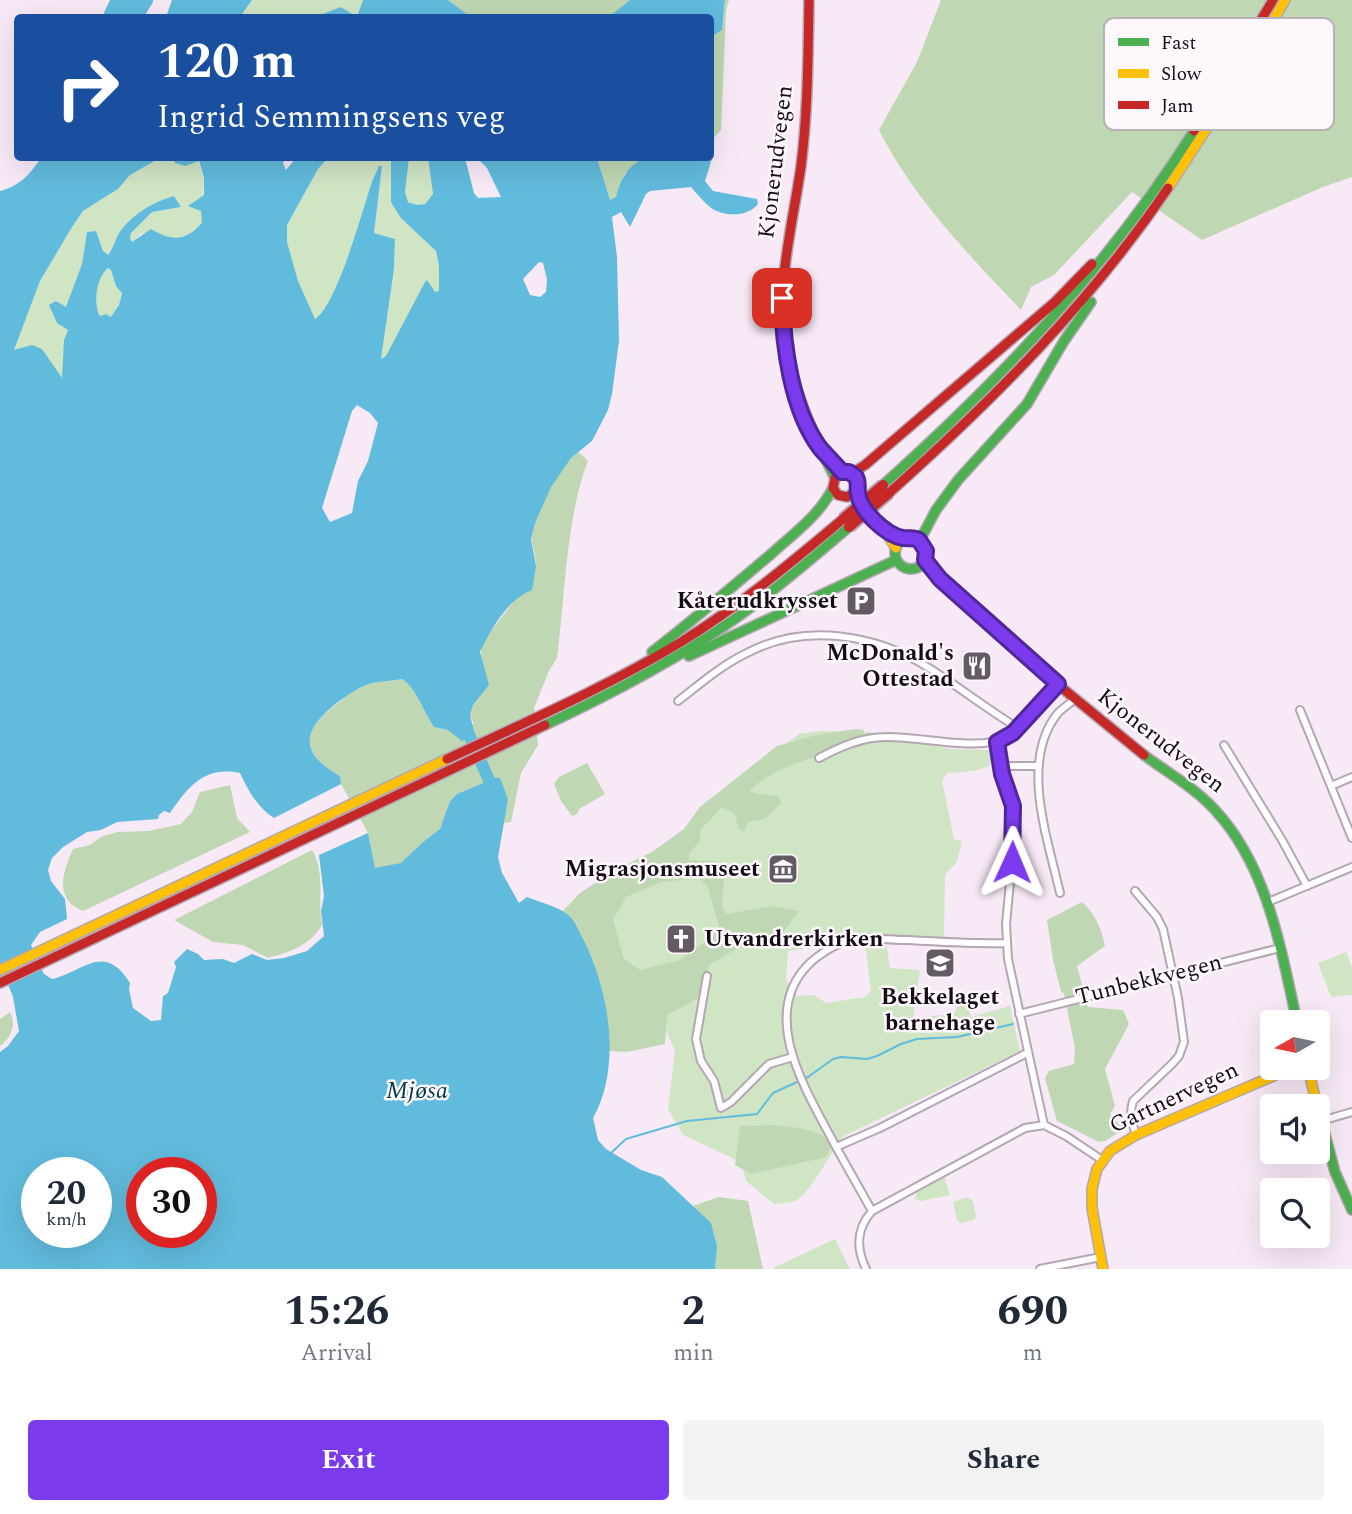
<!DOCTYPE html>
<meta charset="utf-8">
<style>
body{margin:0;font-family:Spectral,serif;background:#f2f2f3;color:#1f2937;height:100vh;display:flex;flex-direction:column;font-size:26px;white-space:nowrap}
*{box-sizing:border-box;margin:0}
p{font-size:23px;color:#747a83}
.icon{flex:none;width:38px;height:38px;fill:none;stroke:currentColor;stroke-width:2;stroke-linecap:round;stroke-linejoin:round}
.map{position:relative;height:1269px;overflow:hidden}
.sheet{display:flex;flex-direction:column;background:#fff;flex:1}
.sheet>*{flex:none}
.hud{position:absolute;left:14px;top:14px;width:700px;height:147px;border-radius:7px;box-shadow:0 7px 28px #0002;background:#1a4fa0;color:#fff;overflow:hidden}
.needle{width:46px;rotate:261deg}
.buttons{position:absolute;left:1260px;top:1010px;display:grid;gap:14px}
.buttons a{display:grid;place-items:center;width:70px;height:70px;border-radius:7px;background:#fff;box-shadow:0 7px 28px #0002;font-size:35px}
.speed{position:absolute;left:21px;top:1157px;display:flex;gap:14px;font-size:35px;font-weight:700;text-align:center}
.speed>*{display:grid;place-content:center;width:91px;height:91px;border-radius:50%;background:#fff;box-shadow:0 7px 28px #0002;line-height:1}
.speed small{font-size:18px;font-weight:400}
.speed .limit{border:10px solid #d22;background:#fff;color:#111}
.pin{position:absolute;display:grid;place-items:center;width:60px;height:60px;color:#fff;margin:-30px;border-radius:14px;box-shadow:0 4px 10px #0006}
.me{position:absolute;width:77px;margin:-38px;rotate:1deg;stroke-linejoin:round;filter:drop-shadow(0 0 5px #0008)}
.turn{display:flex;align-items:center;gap:24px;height:147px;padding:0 28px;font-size:32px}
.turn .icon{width:91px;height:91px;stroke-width:2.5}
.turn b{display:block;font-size:49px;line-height:60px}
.eta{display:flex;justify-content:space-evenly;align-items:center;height:119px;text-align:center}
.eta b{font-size:42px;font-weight:700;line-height:49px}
.action{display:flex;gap:14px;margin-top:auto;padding:14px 28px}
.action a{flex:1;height:80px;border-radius:7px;background:#7c3aed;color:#fff;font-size:28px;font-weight:700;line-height:80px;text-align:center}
.action a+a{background:#f2f2f3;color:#1f2937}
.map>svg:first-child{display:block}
.green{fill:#cfe5c4}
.forest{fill:#bfd7b2;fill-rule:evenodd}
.water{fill:#61bbdc;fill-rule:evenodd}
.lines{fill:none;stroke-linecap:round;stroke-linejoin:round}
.stream{stroke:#61bbdc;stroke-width:2}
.river{stroke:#61bbdc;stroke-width:12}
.street-casing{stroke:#b3a7b2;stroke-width:10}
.fast-casing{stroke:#b3a7b2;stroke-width:12}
.slow-casing{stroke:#b3a7b2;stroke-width:12}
.jam-casing{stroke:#b3a7b2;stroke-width:12}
.street{stroke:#fefcfe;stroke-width:6}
.fast{stroke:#4caf50;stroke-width:9}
.slow{stroke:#ffc107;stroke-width:9}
.jam{stroke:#c62828;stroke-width:9}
.jam-bridge-casing{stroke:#b3a7b2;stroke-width:14;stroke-linecap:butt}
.jam-bridge{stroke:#c62828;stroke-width:10}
.route-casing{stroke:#51269a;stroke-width:18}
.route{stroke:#7c3aed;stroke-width:12}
.labels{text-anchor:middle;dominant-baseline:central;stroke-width:5;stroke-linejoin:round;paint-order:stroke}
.street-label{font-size:23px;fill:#150d15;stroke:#fef8fd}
.poi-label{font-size:23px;font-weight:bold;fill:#150d15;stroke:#fef8fd;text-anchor:end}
.water-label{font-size:24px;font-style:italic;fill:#003748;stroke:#fef8fd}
.key{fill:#fef8fd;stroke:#b8b2b7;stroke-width:2}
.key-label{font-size:19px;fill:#150d15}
</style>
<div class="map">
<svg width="1352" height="1269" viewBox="0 0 1352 1269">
<rect width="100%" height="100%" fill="#f8e9f7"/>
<path class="green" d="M 252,0 L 363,0 L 358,17 L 341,7 L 315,17 L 240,18 Z
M 160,158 L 173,158 L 176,163 L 198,161 L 204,177 L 202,223 C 182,244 167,238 142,233 L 132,243 L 130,238 L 131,233 L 152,212 L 181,207 L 174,196 C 154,203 134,212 121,230 C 116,238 114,247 107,255 L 103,251 L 96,231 L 87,232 L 82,264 L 66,308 L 68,330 L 64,340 L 63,379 L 14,350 L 40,281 L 72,227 L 83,211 L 118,189 L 130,175 Z
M 328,158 L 391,158 L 391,202 L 436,251 L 439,266 L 439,291 L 406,321 L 386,357 L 381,359 L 394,269 L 395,239 L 374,233 L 382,166 L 333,296 L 321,315 L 314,319 L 298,281 L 287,242 L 287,225 L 318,169 Z
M 409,158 L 428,158 L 433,194 L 425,204 L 417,205 L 408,202 L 405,192 Z
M 107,268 L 111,270 L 116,286 L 122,292 L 119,305 L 111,318 L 106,314 L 100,316 C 93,305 96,277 107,268 Z
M 820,731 L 870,732 L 950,749 L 988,750 L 992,751 C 992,752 992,761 992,762 C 989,772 956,772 947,773 L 942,781 L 954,839 L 962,841 L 957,862 L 945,874 L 944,935 L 941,939 L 860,935 L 820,947 L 788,951 L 786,980 L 797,996 L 814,995 L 826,1003 L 865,997 L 871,991 L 865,942 L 886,942 L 890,968 L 920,970 L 913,1019 L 955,1013 L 962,991 L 965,991 L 971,1017 L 1010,1006 L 1020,1051 L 844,1136 C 831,1151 812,1191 797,1200 C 791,1203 781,1203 774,1204 L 746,1181 L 741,1162 L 683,1135 L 668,1109 L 675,1051 L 665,1028 L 631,981 L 588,894 L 686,835 L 700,809 L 799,734 Z
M 1346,952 L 1352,967 L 1352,995 L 1331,997 L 1318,963 Z
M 944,1177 L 950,1195 L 921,1201 L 915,1199 L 917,1192 Z
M 967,1197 L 973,1201 L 976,1216 L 974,1220 L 960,1223 L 957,1220 L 953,1202 Z
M 835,1239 L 850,1269 L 774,1269 L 773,1268 Z"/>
<path class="forest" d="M 448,0 L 630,0 L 609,18 L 471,17 Z
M 725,0 L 729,0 L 726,11 L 721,130 L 711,141 L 710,37 L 722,30 Z
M 941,0 L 1352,0 L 1352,177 L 1323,187 L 1202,240 L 1132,192 L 1054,275 L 1031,287 L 1021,310 C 969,255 913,198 879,130 L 917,62 Z
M 597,158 L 645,158 L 624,174 L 616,197 L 610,200 Z
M 578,452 L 588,461 C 566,517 565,596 557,658 L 549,671 L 534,708 L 538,745 L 521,773 L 511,822 L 503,823 L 508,799 L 495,778 L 457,794 L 450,801 L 440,829 L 423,842 L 402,863 L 375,869 L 368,833 L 341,784 L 340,776 C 295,751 304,727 341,701 C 350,694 359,687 369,684 C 379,681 391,681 402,679 C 417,689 423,711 434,727 L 448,730 L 474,724 L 470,715 L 473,705 L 489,685 C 486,676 481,664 481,654 C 481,633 529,591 535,568 C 538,558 531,546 532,536 C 535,510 558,468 578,452 Z
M 856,729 L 864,730 L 863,733 L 868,736 L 863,746 C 822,755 780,762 749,791 L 758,794 L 778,796 L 781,803 L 765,819 L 748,822 L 744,832 L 738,828 L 735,814 L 722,807 L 701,829 L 699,842 L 689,854 L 689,860 L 717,861 L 724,877 L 722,906 L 726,914 L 773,906 L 799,911 L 775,943 L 742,946 L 710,964 L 697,999 L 667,1015 L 665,1044 L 627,1052 L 609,1051 L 609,1039 L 562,912 L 580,893 L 615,870 L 652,852 L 684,829 L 700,807 L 777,746 L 817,735 ZM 699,878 L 708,887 L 720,931 L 680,960 L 640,970 L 624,959 L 613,920 L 626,897 L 661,882 Z
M 587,763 L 605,794 L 579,809 L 577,814 L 572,816 L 561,801 L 554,784 L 559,777 Z
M 230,785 L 237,818 L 250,832 L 83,911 C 54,899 62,874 73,849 L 90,845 L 101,837 L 118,832 L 149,831 L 181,824 L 192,812 L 200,792 Z
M 312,850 C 326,874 317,900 322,925 C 310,945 291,952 268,958 L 243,945 L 213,942 L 174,920 Z
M 1082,902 C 1095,913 1102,930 1105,946 L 1077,966 L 1088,1007 L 1123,1010 L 1129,1024 L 1105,1069 L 1115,1106 L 1110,1114 L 1117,1122 L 1123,1120 L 1126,1128 L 1105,1141 L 1099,1142 L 1057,1121 L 1045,1078 L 1049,1071 L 1074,1064 L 1075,1048 L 1064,994 L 1061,991 L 1053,960 L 1047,920 Z
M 10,1012 C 17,1024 11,1038 0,1046 L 0,1019 Z
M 776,1125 C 794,1128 823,1128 831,1146 L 826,1157 L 751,1174 L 735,1165 L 740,1126 Z
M 719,1197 L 748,1201 L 763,1269 L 715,1269 C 718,1236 716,1229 693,1206 Z"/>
<path class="water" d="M 110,0 L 153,0 L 153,2 L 144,17 L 102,17 Z
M 172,0 L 252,0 L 240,17 L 166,17 Z
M 363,0 L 448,0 L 471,17 L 315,17 L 341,7 L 357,17 Z
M 630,0 L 725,0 L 722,30 L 711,37 L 710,18 L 609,17 Z
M 711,152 L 714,152 L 705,181 L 713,191 L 757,199 L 758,204 C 748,217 725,217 711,208 C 704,202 697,194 691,187 L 650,191 L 646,194 L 630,227 L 621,212 L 612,217 L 617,257 L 619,341 L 612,394 L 608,410 L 592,441 L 571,458 L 551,487 L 535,523 L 531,539 L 536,566 L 532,590 C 508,599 491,629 480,652 L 489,685 L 473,705 L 470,715 L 475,735 L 462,741 L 448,730 L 434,727 C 423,711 417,689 402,679 C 391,681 379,681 369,684 C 359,687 350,694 341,700 C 304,727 295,751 340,776 L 341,784 L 274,818 C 257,807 248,790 240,773 C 204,766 189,786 170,813 L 164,811 L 159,815 L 158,819 L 117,822 L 101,830 L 87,832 L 63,847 L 52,858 L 48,870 L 51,881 L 65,899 L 67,919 L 40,932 L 31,945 L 44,974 L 52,979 C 83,972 104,941 130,983 L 129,989 L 133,1008 L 151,1021 L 161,1020 L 163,996 L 168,993 L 176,967 L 174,962 L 187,949 L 198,954 L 204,960 L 223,959 L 234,963 L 252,954 L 267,960 L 284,958 L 307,951 L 324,936 L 321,911 L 324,896 L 319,855 L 368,833 L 375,868 L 401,863 L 423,842 L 440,829 L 450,801 L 457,794 L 495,778 L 500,778 L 508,799 L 498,857 L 502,873 L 519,903 L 527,897 C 539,902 557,906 567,914 C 575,920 579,932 584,941 C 609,991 622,1067 593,1118 L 598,1140 L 606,1149 L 641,1170 L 662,1177 L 711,1223 L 717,1246 L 715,1269 L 0,1269 L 0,1052 L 8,1046 L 19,1031 L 13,997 L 0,965 L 0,191 C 20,186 30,174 41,158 L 160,158 L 130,175 L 118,189 L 83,211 L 72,227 L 40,281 L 14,350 L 32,345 L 42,349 L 62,378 L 64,340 L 68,330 L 57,323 L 49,305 L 56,301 L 66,307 L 82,264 L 87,232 L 96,231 L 103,251 L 108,255 C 114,247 116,237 121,230 C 135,212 154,202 174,196 L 181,207 L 152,212 L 131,233 L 130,238 L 132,242 L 151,229 C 172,241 184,242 202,223 L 201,211 L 188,206 L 204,195 L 204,177 L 199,161 L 185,166 L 175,163 L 173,158 L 285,158 L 283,163 L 286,170 L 296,158 L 328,158 L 318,169 L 287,225 L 287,242 L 298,281 L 315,319 C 337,306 363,208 373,179 L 379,166 L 382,166 L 374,233 L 395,239 L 394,269 L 381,359 L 386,356 L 425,282 L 427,280 L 435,292 L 439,291 L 439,266 L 436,251 L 401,218 L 391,202 L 391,158 L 409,158 L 405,192 L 408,202 L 417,205 L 425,204 L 433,194 L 428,158 L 465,158 L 474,193 L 478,198 L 501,197 L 487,168 L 477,158 L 597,158 L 610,200 L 616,197 C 621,179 627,166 645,158 L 710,158 ZM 539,262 L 543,263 L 547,279 L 546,292 L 540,297 L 530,295 L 523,279 ZM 108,268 L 111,270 L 116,286 L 122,293 L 119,305 L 111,317 L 106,314 L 100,316 C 93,305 96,277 108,268 ZM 357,405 L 370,413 L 378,423 L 368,461 L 358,481 L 352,513 L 330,522 L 322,508 L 352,411 ZM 37,1172 L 96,1172 L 96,1232 L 37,1232 ZM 142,1172 L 201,1172 L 201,1232 L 142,1232 Z"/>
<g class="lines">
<path class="stream" d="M 611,1153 L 626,1139 L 687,1121 L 757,1114 L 773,1093 L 808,1077 L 833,1059 L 841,1057 L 867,1059 L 877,1056 L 901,1044 L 917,1039 L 957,1037 L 1013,1024"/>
<path class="river" d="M 470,737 L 489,780"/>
<g class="street-casing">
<path id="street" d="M 678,701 C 700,684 723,664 749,652 C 805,623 876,634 929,668 C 959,687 987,709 1018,728
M 1300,710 L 1352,838
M 997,742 L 1002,774 L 1013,806 L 1012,862 L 1006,924 L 1008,959 L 1044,1125
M 1224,745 L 1282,840 L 1307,886
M 819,758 C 840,747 861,737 886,737 C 921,736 980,753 1010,736 C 1024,727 1046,697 1058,684
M 1000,766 L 1037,766
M 1331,786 L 1352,777
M 1135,891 L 1157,917 L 1163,929 L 1178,998 L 1184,1042 L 1179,1056 L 1173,1063 L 1133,1101 C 1129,1114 1132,1122 1136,1135
M 1060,893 C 1048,839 1019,761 1058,713 C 1063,708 1069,704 1075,699
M 1268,902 L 1352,867
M 707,976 L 696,1039 L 701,1061 L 714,1081 L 721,1108 L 731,1102 L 769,1064 L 793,1057
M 1019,1014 L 1280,948
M 1321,1121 L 1352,1112
M 836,1147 C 809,1095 755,1014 811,962 C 825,950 840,941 858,939 C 874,937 890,940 906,940 C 940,942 973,944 1007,943
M 872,1211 L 836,1147 L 880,1128 L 1027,1053
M 866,1269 C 856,1248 856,1229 872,1211 L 1025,1128 L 1044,1125 L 1066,1136 L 1102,1160
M 1040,1269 L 1101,1257"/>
</g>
<g class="fast-casing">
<path id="fast" d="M 785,337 C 792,387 812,433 835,478
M 883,485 C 1000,380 1110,265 1194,131
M895 553a16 16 0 1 1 32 0a16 16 0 1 1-32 0Z
M 920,540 L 936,510 L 958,480 L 1027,404 L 1064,341 L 1091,302
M 652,652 C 692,621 731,588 770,555 C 792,535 819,516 833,488
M 689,656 L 896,560
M 545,725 C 611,694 676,660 736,618 C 776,590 812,558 849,527
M 1144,755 C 1168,773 1195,788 1215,810 C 1268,867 1281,950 1297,1022
M 1318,1108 L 1335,1172 L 1352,1210"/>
</g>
<g class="slow-casing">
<path id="slow" d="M 1168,188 L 1244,71 L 1285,0
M 825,452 L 842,472
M 862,510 L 885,531 L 896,548
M 0,970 L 447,759
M 1308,1068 L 1317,1106
M 1103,1269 L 1092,1208 L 1092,1189 L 1097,1169 L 1110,1151 L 1136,1135 L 1292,1068"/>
</g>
<g class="jam-casing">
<path id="jam" d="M 1194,131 L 1273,0
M 785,337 C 777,279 793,223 801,166 C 808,111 808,56 809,0
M 852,473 L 865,465 L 1055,302 L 1092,264
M 857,491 L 847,497 L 838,495 L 833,488 L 835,478 L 844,471 L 854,474 L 859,482 L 857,491 L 865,508
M 889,493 C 992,401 1090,303 1168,188
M 925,560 L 940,579 L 1034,665 L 1144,755
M 447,759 C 526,722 607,687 681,642 C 739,606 791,563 843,519
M 0,983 L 545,725"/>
</g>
<use href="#street" class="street"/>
<use href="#fast" class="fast"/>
<use href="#slow" class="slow"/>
<use href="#jam" class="jam"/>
<g class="jam-bridge-casing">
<path id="jam-bridge" d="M 843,519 L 883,485
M 849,527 L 889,493"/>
</g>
<use href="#jam-bridge" class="jam-bridge"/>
</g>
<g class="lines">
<g class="route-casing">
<path id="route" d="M 782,298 C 783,345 791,409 820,448 C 827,456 835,464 842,472 L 849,472 L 856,477 C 859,483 857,487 858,493 C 860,511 886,535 903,538 C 909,539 913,537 919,540 L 926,551 L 925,560 L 940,579 L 1058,684 L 1013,733 L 997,742 L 1002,774 L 1013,806 L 1012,862"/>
</g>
<use href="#route" class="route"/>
</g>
<defs>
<g id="parking-square" transform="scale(1.575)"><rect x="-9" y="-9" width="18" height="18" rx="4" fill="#645a64" stroke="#fef8fd"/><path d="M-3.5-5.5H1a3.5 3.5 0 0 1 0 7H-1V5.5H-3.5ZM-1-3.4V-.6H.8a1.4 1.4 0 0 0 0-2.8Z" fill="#fff"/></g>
<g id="restaurant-square" transform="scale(1.575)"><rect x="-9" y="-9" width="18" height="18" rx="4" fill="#645a64" stroke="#fef8fd"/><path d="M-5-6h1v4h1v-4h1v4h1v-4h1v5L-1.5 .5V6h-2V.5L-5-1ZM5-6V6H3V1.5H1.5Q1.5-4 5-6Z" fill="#fff"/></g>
<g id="museum-square" transform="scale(1.575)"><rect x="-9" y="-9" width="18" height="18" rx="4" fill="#645a64" stroke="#fef8fd"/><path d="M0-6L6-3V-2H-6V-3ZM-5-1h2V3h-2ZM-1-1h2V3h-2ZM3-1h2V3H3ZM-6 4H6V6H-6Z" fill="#fff"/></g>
<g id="church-square" transform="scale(1.575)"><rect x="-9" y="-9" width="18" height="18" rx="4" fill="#645a64" stroke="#fef8fd"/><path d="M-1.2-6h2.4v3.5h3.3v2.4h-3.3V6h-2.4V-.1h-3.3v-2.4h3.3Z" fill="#fff"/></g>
<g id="school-square" transform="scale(1.575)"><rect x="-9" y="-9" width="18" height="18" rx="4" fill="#645a64" stroke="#fef8fd"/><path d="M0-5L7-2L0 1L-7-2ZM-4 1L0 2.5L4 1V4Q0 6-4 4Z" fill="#fff"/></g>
</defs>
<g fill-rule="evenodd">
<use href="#parking-square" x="861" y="601"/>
<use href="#restaurant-square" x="977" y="666"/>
<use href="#museum-square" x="783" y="869"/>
<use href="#church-square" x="681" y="939"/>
<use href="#school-square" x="940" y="963"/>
</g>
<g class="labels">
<g class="street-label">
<text transform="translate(776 162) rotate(-83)">Kjonerudvegen</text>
<text transform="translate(1161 741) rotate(38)">Kjonerudvegen</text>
<text transform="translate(1149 980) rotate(-14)">Tunbekkvegen</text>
<text transform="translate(1174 1098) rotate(-25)">Gartnervegen</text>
</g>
<g class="poi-label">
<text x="838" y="601">Kåterudkrysset</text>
<text x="954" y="653">McDonald's<tspan x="954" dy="26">Ottestad</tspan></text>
<text x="760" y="869">Migrasjonsmuseet</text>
<text x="704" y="939" text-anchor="start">Utvandrerkirken</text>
<text x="940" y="997" text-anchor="middle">Bekkelaget<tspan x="940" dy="26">barnehage</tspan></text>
</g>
<g class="water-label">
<text x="417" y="1091">Mjøsa</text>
</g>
</g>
<rect x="1104" y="18" width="230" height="112" rx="10" class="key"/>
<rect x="1118" y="38" width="31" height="8" fill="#4caf50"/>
<rect x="1118" y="69" width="31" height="9" fill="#ffc107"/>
<rect x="1118" y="101" width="31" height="8" fill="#c62828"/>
<g class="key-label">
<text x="1161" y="49">Fast</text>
<text x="1161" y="80">Slow</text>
<text x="1161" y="112">Jam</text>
</g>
</svg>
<div class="buttons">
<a><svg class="needle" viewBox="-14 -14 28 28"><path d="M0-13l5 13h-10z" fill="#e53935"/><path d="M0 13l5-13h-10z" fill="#747a83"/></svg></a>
<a><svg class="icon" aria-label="sound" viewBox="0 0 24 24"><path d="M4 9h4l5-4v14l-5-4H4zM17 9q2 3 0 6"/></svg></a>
<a><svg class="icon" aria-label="search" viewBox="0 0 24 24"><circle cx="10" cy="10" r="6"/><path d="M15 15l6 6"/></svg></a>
</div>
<div class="speed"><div>20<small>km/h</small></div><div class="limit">30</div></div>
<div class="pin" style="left:782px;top:298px;background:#d93025"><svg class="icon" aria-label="arrive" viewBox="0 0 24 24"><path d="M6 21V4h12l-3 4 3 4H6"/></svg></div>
<svg class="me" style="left:1012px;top:862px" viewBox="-20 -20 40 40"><path d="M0-17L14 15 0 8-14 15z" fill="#7c3aed" stroke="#fff" stroke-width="4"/></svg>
<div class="hud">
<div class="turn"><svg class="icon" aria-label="right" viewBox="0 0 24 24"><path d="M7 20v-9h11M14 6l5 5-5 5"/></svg><div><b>120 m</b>Ingrid Semmingsens veg</div></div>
</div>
</div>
<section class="sheet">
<div class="eta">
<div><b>15:26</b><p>Arrival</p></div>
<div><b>2</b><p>min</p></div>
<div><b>690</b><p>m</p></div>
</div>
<div class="action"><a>Exit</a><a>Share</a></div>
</section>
